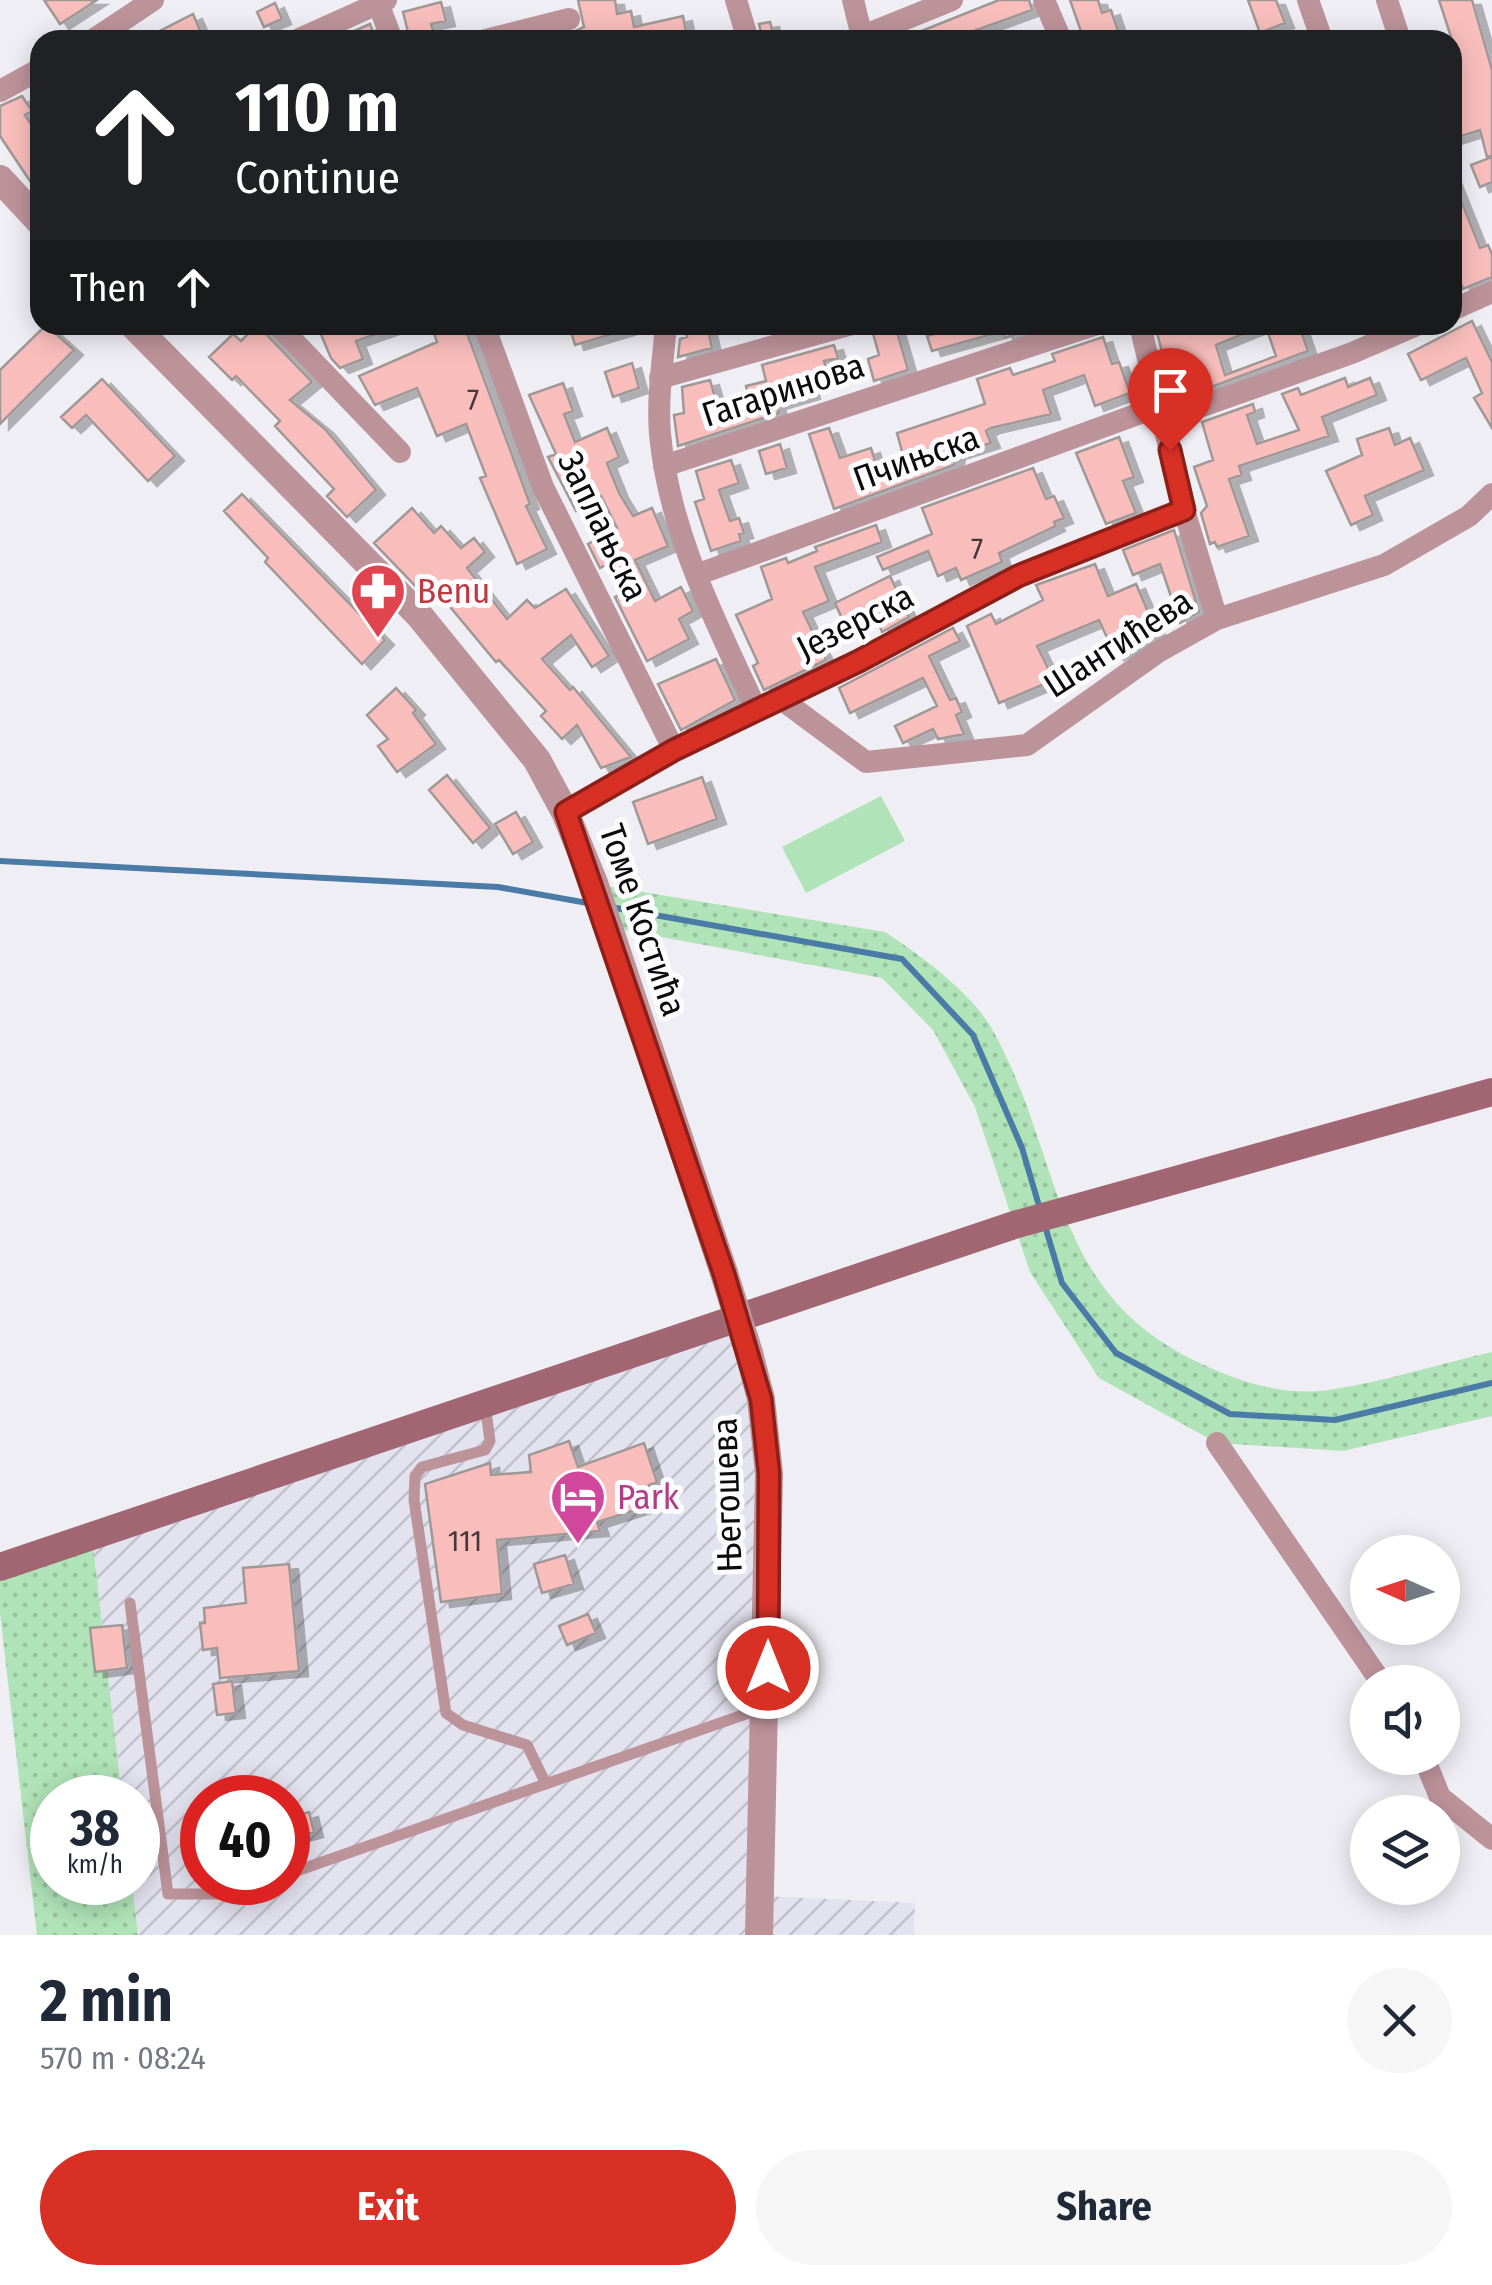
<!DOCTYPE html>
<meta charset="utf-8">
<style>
body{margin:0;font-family:"Fira Sans Condensed",sans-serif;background:#f6f6f7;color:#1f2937;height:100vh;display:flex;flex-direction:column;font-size:38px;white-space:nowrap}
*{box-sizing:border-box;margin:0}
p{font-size:32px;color:#747a83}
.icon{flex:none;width:55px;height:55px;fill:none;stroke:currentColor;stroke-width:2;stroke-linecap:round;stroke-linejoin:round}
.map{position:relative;height:1935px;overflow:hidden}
.drawer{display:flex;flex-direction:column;background:#fff;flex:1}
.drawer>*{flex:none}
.hud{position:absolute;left:30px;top:30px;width:1432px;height:305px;border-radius:30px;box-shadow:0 5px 25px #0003;background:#202124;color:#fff;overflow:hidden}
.needle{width:65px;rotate:273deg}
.buttons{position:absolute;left:1350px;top:1535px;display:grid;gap:20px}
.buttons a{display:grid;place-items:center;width:110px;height:110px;border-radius:50%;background:#fff;box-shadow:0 5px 25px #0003;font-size:50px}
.speed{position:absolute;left:30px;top:1775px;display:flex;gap:20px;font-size:50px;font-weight:700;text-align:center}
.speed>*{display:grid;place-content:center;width:130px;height:130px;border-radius:50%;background:#fff;box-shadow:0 5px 25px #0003;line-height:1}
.speed small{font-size:25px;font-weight:400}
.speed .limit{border:15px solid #d22;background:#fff;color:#111}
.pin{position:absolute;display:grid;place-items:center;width:85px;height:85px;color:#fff;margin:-102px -42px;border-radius:50% 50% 50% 0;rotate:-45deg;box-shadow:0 0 10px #0007}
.pin .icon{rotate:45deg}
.me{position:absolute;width:110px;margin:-55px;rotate:0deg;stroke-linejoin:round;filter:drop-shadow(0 0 8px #0008)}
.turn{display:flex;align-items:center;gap:35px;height:210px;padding:0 40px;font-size:45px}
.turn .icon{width:130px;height:130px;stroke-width:2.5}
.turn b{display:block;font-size:70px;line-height:85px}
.then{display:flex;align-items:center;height:95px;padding:0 40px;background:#0003;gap:20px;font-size:38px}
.round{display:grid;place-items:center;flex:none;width:105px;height:105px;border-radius:52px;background:#f6f6f7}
.headline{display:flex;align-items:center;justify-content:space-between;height:170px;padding:0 40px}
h1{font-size:60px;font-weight:700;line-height:75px}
.action{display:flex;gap:20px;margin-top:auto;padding:20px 40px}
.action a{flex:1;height:115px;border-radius:60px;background:#d93025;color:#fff;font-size:40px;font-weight:700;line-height:115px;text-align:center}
.action a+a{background:#f6f6f7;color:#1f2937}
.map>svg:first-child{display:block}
.industrial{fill:url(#industrial-furrows);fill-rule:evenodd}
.grass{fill:url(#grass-dots)}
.pitch{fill:#b0e3b7}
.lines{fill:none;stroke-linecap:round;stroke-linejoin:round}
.stream{stroke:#4a7ba6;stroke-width:6}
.building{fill:#f9bebc;stroke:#9f9897;stroke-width:2.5;filter:url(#shadow)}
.service{stroke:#bd939a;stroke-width:11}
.minor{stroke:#bd939a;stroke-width:22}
.tertiary{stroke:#bd939a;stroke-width:28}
.secondary{stroke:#a16672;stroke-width:28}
.tertiary-bridge{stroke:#bd939a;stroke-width:28}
.route-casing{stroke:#8d1f18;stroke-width:25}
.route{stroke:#d93025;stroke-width:18}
.labels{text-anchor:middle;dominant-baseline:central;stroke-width:10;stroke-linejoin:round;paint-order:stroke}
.number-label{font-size:30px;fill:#463839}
.street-label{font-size:35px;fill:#0b0b0d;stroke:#fcfcfe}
.health-label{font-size:35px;fill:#be3a42;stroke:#fcfcfe;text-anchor:start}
.hotel-label{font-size:35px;fill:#b23c85;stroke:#fcfcfe;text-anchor:start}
</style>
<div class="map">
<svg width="1492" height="1935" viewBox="0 0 1492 1935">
<defs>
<pattern id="industrial-furrows" width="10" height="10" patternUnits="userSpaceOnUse" patternTransform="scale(2.5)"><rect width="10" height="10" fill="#e3e2ef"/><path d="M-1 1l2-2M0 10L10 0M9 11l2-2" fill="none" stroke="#c1c1cc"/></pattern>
<pattern id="grass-dots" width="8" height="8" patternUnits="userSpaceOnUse" patternTransform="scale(2.5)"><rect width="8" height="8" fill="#b0e3b7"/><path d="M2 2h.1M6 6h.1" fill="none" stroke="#96c19c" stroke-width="1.8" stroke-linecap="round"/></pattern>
<filter id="shadow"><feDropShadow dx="9" dy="5" stdDeviation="0" flood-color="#0004"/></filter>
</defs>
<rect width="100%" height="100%" fill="#efeef4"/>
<path class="industrial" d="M 738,1316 L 761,1399 L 762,1896 L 915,1903 L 914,1935 L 138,1935 L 132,1883 L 138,1882 L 138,1798 L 122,1797 L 92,1536 ZM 202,1798 L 288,1798 L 288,1882 L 202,1882 Z"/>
<path class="grass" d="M 594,884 L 885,932 C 920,955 971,992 992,1029 C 1065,1158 1047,1295 1204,1365 C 1243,1383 1284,1396 1329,1390 C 1383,1382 1438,1364 1492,1352 L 1492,1416 L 1343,1451 L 1217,1443 L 1099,1378 L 1030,1272 L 975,1107 L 933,1030 L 882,978 L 607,927 Z
M 92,1536 L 122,1797 L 52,1798 L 52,1882 L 132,1883 L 138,1935 L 37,1935 L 0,1613 L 0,1567 Z"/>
<path class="pitch" d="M 881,796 L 905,841 L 806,893 L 782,847 Z"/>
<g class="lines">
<path class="stream" d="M 0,861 L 498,887 L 593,904
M 610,907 L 902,959 L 973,1035 L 1022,1148 L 1040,1209
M 1045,1226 L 1062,1283 L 1116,1353 L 1230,1414 L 1335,1420 L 1492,1383"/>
</g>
<path class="building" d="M 44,0 L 97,0 L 60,24 Z
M 578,0 L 615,0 L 617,14 L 631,11 L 634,27 L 683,16 L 686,32 L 654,40 L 556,40 L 584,27 Z
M 999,0 L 1029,0 L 1032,10 L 971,32 L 974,40 L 899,40 Z
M 1070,0 L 1098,0 L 1102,13 L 1111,10 L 1121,40 L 1084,40 Z
M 1248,0 L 1276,0 L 1285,23 L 1260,33 Z
M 1439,0 L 1472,0 L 1492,70 L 1492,156 L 1487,157 L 1480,130 L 1452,139 L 1452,40 Z
M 441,2 L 446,21 L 431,24 L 433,30 L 409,36 L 403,12 Z
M 275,3 L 282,19 L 264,27 L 257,12 Z
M 193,14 L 204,40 L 142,40 Z
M 770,22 L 775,40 L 763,40 L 759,24 Z
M 370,24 L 374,35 L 334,40 Z
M 22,96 L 32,111 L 25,115 L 40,138 L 40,196 L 0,136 L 0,106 Z
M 1492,157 L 1492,182 L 1480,187 L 1471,165 Z
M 1452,178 L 1480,248 L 1488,245 L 1492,254 L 1492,277 L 1463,289 L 1452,261 Z
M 1472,321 L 1492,362 L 1492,428 L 1474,398 L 1482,393 L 1466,358 L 1421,380 L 1408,354 Z
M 46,325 L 74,350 L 0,424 L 0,370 Z
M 257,325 L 263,325 L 267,335 L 312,382 L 290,400 L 325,429 L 376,490 L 347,517 L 327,496 L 334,489 L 275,426 L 280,421 L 236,376 L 232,380 L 209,357 L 233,334 L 241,341 Z
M 317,325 L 396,325 L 396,327 L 356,341 L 363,359 L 340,368 L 331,358 Z
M 431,325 L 464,325 L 530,504 L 526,506 L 547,549 L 517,564 L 480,478 L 486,476 L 466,424 L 437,436 L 417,388 L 375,405 L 359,376 L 437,342 Z
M 569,325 L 628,325 L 629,329 L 575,345 Z
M 684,325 L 707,325 L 712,348 L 678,357 L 680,339 L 687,337 Z
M 895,325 L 908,370 L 874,381 L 868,359 L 879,355 L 872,330 Z
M 966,325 L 1046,325 L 1005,338 L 1003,331 L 932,351 L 927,336 Z
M 1155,325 L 1265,325 L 1216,345 L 1225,375 L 1276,356 L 1268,333 L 1291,325 L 1299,325 L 1308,351 L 1203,390 L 1202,386 L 1173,394 Z
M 1103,337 L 1112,364 L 1119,362 L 1130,393 L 1095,406 L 1084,375 L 1043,390 L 1051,414 L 991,428 L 986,431 L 991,443 L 956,454 L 954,465 L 834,509 L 809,434 L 829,428 L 840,458 L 871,448 L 877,467 L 904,459 L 897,433 L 985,404 L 977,379 L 1010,368 L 1013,375 L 1055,361 L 1052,354 Z
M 834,345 L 838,358 L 824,361 L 830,381 L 809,387 L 811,394 L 776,404 L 779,413 L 678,446 L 674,415 L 684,413 L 682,387 L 710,380 L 721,418 L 752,411 L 746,386 L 766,381 L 762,365 Z
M 632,363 L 639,388 L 613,397 L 605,372 Z
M 1345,378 L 1348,387 L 1370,378 L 1377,395 L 1322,417 L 1329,436 L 1239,466 L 1242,475 L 1229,479 L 1249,536 L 1217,547 L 1215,542 L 1210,544 L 1201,513 L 1207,506 L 1194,467 L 1213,460 L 1202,422 L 1253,404 L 1255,412 L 1247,415 L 1257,444 L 1299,430 L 1282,394 L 1298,388 L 1301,395 Z
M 102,379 L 175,456 L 148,481 L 86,415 L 72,428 L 61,417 Z
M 563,383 L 573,411 L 564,414 L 575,442 L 607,428 L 619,457 L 607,463 L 619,493 L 633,516 L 652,508 L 668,546 L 635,560 L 655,601 L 681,587 L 693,611 L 679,619 L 689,639 L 647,661 L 615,597 L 627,591 L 611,562 L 600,568 L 588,544 L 617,528 L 601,496 L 576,511 L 548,457 L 556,454 L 529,395 Z
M 1389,428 L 1395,445 L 1410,438 L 1424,470 L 1365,496 L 1373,515 L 1351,525 L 1326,471 L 1362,455 L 1357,439 Z
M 1119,437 L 1134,477 L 1123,481 L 1136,513 L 1106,524 L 1076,453 Z
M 780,444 L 787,468 L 766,474 L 759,451 Z
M 731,460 L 739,483 L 719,490 L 730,521 L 739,518 L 744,533 L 739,534 L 741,541 L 711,551 L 695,502 L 704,499 L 696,471 Z
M 1033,468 L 1046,499 L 1054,496 L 1064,518 L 1054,522 L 1056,526 L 999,553 L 1002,562 L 961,580 L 956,568 L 938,576 L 928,551 L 883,570 L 877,557 L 932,534 L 922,508 Z
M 242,494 L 385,640 L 362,664 L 265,562 L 268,558 L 224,511 Z
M 412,508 L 434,533 L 441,526 L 461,548 L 474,538 L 485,552 L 467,568 L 507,619 L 527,600 L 535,608 L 566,589 L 609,656 L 592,667 L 571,635 L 542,659 L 570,690 L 573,687 L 631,757 L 601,768 L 577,725 L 562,739 L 541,716 L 546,711 L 499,660 L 496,662 L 436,590 L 427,598 L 374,543 Z
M 876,525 L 882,542 L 815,567 L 829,601 L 803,612 L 826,660 L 764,690 L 753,666 L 758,663 L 736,615 L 772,599 L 761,567 L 786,558 L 788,563 L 817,551 L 815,547 Z
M 1174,530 L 1199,612 L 1180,623 L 1160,564 L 1133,575 L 1123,550 Z
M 1095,564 L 1108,596 L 1136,584 L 1158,635 L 1115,655 L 1099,620 L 1037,646 L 1054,680 L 999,703 L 967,626 L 991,614 L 996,624 L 1043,600 L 1036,585 Z
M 890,576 L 909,617 L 882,632 L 874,612 L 845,625 L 835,603 Z
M 953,628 L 960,641 L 929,656 L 950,700 L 956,698 L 962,712 L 956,715 L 964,734 L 938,739 L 933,729 L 903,743 L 895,726 L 937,706 L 923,678 L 850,713 L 839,688 Z
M 716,659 L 735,700 L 681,730 L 658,684 Z
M 396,688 L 416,710 L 413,713 L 436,744 L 397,772 L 378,746 L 388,739 L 367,715 Z
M 447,775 L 490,828 L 473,843 L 429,790 Z
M 702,777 L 717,819 L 648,844 L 633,802 Z
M 516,812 L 533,842 L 513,854 L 495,824 Z
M 569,1441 L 578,1467 L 644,1443 L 657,1482 L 649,1485 L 655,1504 L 597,1522 L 600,1531 L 497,1540 L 502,1594 L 441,1602 L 425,1484 L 490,1463 L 491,1475 L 531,1472 L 529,1455 Z
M 565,1555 L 574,1584 L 542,1593 L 534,1564 Z
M 289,1564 L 299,1671 L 220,1678 L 217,1648 L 203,1650 L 200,1623 L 205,1623 L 204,1608 L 246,1603 L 243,1568 Z
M 588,1614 L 596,1633 L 567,1645 L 559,1626 Z
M 122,1625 L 127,1668 L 95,1672 L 90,1628 Z
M 232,1681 L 236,1713 L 217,1715 L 213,1684 Z
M 309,1812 L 314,1832 L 288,1839 L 288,1818 Z"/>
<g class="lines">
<path class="service" d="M 485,1404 L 490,1441 L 485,1450 L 422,1467 L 415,1476 L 414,1500 L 446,1713 L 463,1725 L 527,1745 L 546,1784
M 130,1603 L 168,1894 L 232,1894 L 264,1882
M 288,1874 L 763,1708"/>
<path class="minor" d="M 377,0 L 392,40
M 736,0 L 748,40
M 853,0 L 862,37
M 1044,0 L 1061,40
M 1308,0 L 1322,40
M 1387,0 L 1400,40
M 93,40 L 153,0
M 297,40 L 386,0
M 486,40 L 569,19
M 853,40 L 952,0
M 0,91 L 40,69
M 1452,310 L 1492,292
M 278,325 L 400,452
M 484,325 L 543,487 L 674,750
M 666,325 C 663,361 657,397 660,434 C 669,533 716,622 757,711
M 1140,325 L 1184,510 L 1217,619
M 660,378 L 849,325
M 1163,420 L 1352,353 L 1417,325
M 664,466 L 1094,325
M 696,575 L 1160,406
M 781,699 L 866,762 L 1027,745 L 1158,652 L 1217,619 L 1384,565 L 1469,516 L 1492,494
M 565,812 L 674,750 L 859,661 L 1018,576 L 1184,510
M 1217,1443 L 1381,1682
M 1424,1758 L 1440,1797 L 1492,1839"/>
<path class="tertiary" d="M 0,179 L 40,222
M 133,325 L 419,615 L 537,760 L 565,812 L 594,883 L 724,1273
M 749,1353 L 761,1399 L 769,1473 L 759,1935"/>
<path class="secondary" d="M 0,1567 L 1014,1225 L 1492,1092"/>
<path class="tertiary-bridge" d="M 724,1273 L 749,1353"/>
</g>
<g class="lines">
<g class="route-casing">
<path id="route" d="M 768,1668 L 769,1473 L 761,1399 L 724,1274 L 566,812 L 674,750 L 859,661 L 1018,576 L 1184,510 L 1170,450"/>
</g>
<use href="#route" class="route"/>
</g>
<defs>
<g id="pharmacy-pin" transform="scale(2.875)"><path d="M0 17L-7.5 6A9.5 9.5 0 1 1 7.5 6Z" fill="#e0444e" stroke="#fcfcfe"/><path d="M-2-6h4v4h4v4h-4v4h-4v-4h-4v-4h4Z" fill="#fff"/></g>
<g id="hotel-pin" transform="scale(2.875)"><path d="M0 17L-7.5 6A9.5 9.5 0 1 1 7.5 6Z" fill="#d1479c" stroke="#fcfcfe"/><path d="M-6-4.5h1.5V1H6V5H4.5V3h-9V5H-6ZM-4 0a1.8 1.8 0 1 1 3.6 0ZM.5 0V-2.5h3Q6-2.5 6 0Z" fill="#fff"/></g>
</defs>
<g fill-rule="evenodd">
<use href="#pharmacy-pin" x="378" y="591"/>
<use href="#hotel-pin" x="578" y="1497"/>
</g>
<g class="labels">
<g class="number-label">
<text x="473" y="400">7</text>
<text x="977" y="549">7</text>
<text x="465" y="1541">111</text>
</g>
<g class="street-label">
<text transform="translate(783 390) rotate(-18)">Гагаринова</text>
<text transform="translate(916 458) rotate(-20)">Пчињска</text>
<text transform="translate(603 526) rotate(64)">Заплањска</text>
<text transform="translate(855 622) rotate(-27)">Језерска</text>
<text transform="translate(1118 643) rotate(-33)">Шантићева</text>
<text transform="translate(643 920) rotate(71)">Томе Костића</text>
<text transform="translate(727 1495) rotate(-92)">Његошева</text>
</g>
<g class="health-label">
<text x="417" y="591">Benu</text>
</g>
<g class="hotel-label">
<text x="617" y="1497">Park</text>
</g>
</g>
</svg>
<div class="buttons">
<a><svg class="needle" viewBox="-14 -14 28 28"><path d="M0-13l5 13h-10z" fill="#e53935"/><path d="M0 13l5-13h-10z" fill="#747a83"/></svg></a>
<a><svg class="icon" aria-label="sound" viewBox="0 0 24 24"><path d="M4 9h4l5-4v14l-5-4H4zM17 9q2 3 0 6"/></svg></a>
<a><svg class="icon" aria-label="layers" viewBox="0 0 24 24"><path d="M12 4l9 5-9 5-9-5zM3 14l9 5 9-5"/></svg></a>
</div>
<div class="speed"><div>38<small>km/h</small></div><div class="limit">40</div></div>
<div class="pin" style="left:1170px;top:450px;background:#d93025"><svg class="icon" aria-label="arrive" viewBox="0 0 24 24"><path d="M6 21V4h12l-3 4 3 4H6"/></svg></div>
<svg class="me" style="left:768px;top:1668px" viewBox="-20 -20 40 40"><circle r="17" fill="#d93025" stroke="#fff" stroke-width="3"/><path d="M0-11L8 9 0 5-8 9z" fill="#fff"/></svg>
<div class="hud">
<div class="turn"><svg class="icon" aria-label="ahead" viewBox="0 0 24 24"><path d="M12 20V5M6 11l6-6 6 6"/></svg><div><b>110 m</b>Continue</div></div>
<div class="then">Then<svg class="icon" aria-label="ahead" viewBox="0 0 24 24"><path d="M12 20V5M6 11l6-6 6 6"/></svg></div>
</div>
</div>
<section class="drawer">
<div class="headline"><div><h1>2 min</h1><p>570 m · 08:24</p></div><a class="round"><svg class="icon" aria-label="close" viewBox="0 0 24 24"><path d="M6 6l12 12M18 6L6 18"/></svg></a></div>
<div class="action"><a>Exit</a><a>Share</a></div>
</section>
